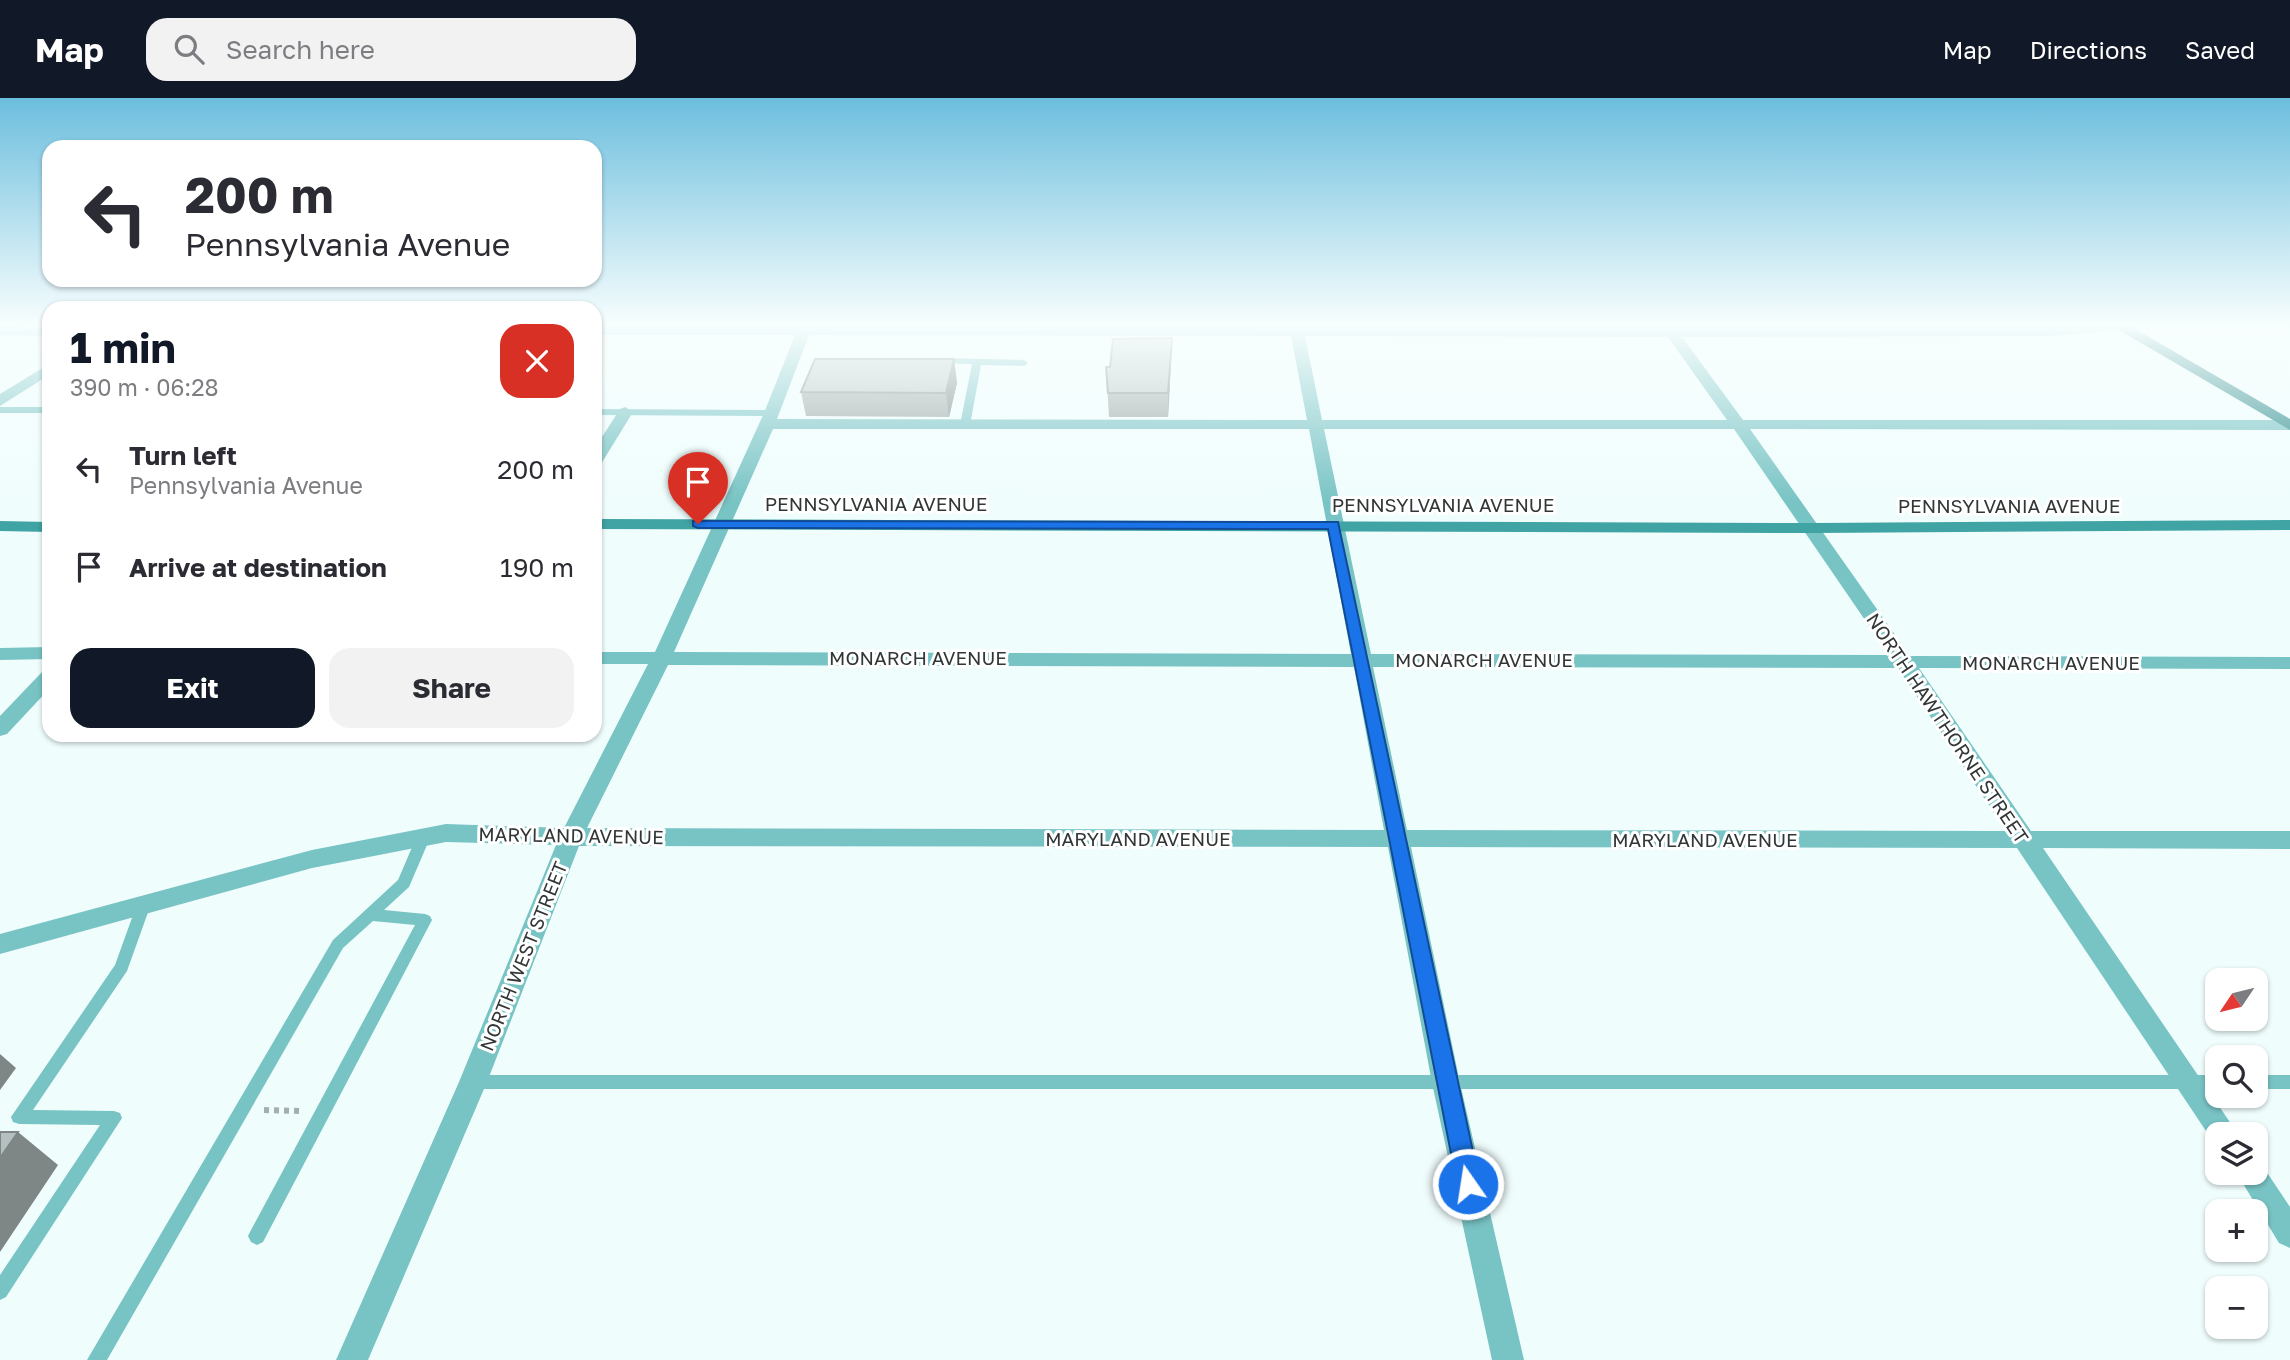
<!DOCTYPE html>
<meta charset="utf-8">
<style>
body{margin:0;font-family:"Golos Text",sans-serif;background:#f2f2f3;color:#2b2b33;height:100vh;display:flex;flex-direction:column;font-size:26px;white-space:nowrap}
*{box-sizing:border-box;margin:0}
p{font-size:23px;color:#7c7c81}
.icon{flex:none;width:38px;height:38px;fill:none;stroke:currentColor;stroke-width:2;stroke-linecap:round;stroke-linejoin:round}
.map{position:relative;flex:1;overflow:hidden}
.drawer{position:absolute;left:42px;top:203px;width:560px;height:441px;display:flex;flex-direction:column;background:#fff;border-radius:21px;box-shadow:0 2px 5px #0004}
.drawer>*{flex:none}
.banner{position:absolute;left:42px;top:42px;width:560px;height:147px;border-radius:21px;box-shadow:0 2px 5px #0004;background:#fff;color:#2b2b33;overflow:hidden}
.needle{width:46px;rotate:235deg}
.buttons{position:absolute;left:2205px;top:870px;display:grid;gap:14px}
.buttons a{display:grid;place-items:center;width:63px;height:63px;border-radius:14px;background:#fff;box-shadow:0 2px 5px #0004;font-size:35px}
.pin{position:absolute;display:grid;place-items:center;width:60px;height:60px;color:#fff;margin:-72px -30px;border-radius:50% 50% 50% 0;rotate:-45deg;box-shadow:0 0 7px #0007}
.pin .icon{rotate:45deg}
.me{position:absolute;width:77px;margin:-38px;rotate:347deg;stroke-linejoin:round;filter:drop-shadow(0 0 5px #0008)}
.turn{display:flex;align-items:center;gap:24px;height:147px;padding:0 28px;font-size:32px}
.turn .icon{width:91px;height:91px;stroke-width:2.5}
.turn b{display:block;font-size:49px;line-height:60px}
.round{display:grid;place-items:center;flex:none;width:74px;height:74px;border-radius:21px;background:#f2f2f3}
.headline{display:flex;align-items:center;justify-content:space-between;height:119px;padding:0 28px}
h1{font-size:42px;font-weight:700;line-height:52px;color:#111827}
.action{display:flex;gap:14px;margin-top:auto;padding:14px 28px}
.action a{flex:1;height:80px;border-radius:21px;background:#111827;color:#fff;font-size:28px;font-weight:700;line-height:80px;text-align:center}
.action a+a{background:#f2f2f3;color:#2b2b33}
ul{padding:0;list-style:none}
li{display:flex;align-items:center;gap:21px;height:98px;padding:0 28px}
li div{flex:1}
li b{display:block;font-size:26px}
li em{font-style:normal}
header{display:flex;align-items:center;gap:42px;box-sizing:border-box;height:98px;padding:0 35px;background:#111827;color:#fff}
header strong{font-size:33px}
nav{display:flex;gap:38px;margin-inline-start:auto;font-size:24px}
.search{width:490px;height:63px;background:#f2f2f3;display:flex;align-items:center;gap:18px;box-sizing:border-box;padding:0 24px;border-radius:21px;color:#7c7c81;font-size:26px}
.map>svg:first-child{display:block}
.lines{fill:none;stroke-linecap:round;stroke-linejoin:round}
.path{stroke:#a4aeae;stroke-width:6;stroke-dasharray:5 5;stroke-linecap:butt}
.lane{fill:#78c3c4;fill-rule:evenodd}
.street{fill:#78c3c4;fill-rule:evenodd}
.secondary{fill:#40a3a4;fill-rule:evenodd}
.primary{fill:#2b898a;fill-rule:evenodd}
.wall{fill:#9ba5a5}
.shaded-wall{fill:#7e8686}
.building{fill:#b4c0c0;stroke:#7e8686;stroke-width:2}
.route{fill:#1a73e8;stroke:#114b97;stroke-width:2}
.labels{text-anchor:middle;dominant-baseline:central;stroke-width:6;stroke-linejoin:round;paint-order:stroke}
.street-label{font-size:19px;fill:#313636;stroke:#fff}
</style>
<header>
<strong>Map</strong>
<div class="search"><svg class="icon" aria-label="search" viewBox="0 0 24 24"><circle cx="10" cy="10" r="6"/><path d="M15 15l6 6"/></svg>Search here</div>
<nav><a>Map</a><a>Directions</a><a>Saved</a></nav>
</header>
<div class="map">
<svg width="2290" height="1262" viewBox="0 0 2290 1262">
<rect width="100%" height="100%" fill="#f0fdfd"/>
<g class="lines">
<path class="path" d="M 264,1012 L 300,1013"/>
<path class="lane" d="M 940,260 L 1024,262 L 1028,265 L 1024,268 L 981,267 L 970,327 L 965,330 L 960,327 L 972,266 L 937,265 L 936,263 Z
M 0,309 L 49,309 L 49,315 L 0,315 Z
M 595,311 L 772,312 L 776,315 L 772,318 L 595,317 Z
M 423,735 L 428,736 L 430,740 L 409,789 L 384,812 L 425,816 L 430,818 L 432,822 L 263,1144 L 257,1147 L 251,1144 L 248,1138 L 251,1132 L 415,827 L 373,823 L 343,850 L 107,1262 L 87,1262 L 333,842 L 398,782 L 416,740 L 418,736 Z
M 144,800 L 149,802 L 151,806 L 127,873 L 33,1012 L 114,1013 L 120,1015 L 122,1020 L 6,1199 L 0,1202 L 0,1177 L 100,1027 L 19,1026 L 13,1024 L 11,1019 L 115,867 L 137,806 L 139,802 Z
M 473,977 L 2217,977 L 2217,991 L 473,991 L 467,989 L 465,984 L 467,979 Z
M 2256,977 L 2290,977 L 2290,991 L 2256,991 Z"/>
<path class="street" d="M 1289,228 L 2130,228 L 2123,232 L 2049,238 L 1682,239 L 1743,322 L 2290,322 L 2290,332 L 1750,331 L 1910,558 L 2290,559 L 2290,571 L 1919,570 L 2031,733 L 2290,733 L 2290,751 L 2043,750 L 2238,1036 L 2217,1036 L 2217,1046 L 2214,1045 L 2017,750 L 1411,749 L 1460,985 L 1524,1262 L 1492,1262 L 1432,985 L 1388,749 L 579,748 L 487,984 L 368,1262 L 336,1262 L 459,984 L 556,747 L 446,744 L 312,770 L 0,856 L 0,836 L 312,752 L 446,726 L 564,730 L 648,566 L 595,566 L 595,554 L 655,554 L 764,315 L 795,237 L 595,237 L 595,229 ZM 809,237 L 1291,238 L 1307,322 L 777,321 ZM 1305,238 L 1668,239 L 1727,322 L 1322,322 ZM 773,331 L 1309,331 L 1351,556 L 674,554 ZM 1324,331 L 1734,331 L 1889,557 L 1371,556 ZM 668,567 L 1354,569 L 1384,732 L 587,730 ZM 1373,569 L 1898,570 L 2006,733 L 1407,732 Z
M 0,229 L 49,230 L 49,238 L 0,237 Z
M 49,266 L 49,277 L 0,308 L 0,296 Z
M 625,309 L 633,314 L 601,366 L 595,368 L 595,350 L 620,311 Z
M 49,549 L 49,561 L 0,562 L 0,550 Z
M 49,572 L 49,591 L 7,636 L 0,638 L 0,618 L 42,574 Z
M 2256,1063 L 2260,1064 L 2290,1109 L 2290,1150 L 2279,1145 L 2236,1074 L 2256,1074 Z"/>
<path class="secondary" d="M 595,421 L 1813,425 L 2290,422 L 2290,432 L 1813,435 L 595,431 Z
M 0,423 L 49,424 L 49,434 L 0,433 Z"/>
<path class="primary" d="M 2112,228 L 2130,228 L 2290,321 L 2290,332 Z"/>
</g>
<path class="wall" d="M 954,261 L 957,285 L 949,319 L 806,318 L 801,294 Z
M 1171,264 L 1168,319 L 1109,319 L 1106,269 Z"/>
<path class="shaded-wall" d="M 1172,240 L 1171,264 L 1168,319 L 1168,295 Z
M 954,261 L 957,285 L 949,319 L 946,295 Z
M 0,956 L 16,970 L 0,992 Z
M 18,1034 L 58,1067 L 0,1154 L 0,1060 Z"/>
<path class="building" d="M 1172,240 L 1168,295 L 1108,295 L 1106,269 L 1110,269 L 1113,241 Z
M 815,261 L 954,261 L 946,295 L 801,294 Z
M 0,1034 L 18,1034 L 0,1060 Z"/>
<linearGradient id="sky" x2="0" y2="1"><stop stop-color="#6cbede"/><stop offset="0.56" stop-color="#f8fefe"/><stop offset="1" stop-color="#f8fefe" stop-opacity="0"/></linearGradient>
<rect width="2290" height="405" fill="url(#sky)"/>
<path class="route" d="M 693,423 L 1338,424 L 1480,1086 L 1476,1093 L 1468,1096 L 1461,1093 L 1457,1086 L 1328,431 L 698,430 L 693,428 Z"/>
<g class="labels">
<g class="street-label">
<text x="876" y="405">PENNSYLVANIA AVENUE</text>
<text x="1443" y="406">PENNSYLVANIA AVENUE</text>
<text x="2009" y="407">PENNSYLVANIA AVENUE</text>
<text x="918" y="559">MONARCH AVENUE</text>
<text x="1484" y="561">MONARCH AVENUE</text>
<text x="2051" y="564">MONARCH AVENUE</text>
<text transform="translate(1948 630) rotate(56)">NORTH HAWTHORNE STREET</text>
<text transform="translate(571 737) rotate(1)">MARYLAND AVENUE</text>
<text x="1138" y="740">MARYLAND AVENUE</text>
<text x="1705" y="741">MARYLAND AVENUE</text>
<text transform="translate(523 858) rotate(-68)">NORTH WEST STREET</text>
</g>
</g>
</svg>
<div class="buttons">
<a><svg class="needle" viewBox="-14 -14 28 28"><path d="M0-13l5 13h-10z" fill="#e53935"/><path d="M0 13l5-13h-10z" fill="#7c7c81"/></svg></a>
<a><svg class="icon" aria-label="search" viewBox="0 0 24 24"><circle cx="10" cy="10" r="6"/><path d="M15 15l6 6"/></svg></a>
<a><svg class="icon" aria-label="layers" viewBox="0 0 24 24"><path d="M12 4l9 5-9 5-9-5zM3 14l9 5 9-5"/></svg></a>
<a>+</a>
<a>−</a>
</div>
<div class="pin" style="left:698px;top:426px;background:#d93025"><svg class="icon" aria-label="arrive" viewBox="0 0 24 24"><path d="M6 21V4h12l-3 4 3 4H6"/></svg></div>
<svg class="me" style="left:1468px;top:1086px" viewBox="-20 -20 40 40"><circle r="17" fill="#1a73e8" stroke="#fff" stroke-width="3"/><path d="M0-11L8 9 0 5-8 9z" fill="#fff"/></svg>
<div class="banner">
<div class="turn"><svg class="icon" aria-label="left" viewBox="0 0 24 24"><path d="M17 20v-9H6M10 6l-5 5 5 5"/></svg><div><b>200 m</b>Pennsylvania Avenue</div></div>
</div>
<section class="drawer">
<div class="headline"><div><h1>1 min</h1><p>390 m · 06:28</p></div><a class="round" style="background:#d93025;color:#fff"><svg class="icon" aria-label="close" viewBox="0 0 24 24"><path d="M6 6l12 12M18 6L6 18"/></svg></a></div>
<ul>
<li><svg class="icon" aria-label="left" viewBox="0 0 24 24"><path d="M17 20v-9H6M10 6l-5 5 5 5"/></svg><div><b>Turn left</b><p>Pennsylvania Avenue</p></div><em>200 m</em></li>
<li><svg class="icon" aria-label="arrive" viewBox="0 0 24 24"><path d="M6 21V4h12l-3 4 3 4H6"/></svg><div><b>Arrive at destination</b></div><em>190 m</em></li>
</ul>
<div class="action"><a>Exit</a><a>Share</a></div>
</section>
</div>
